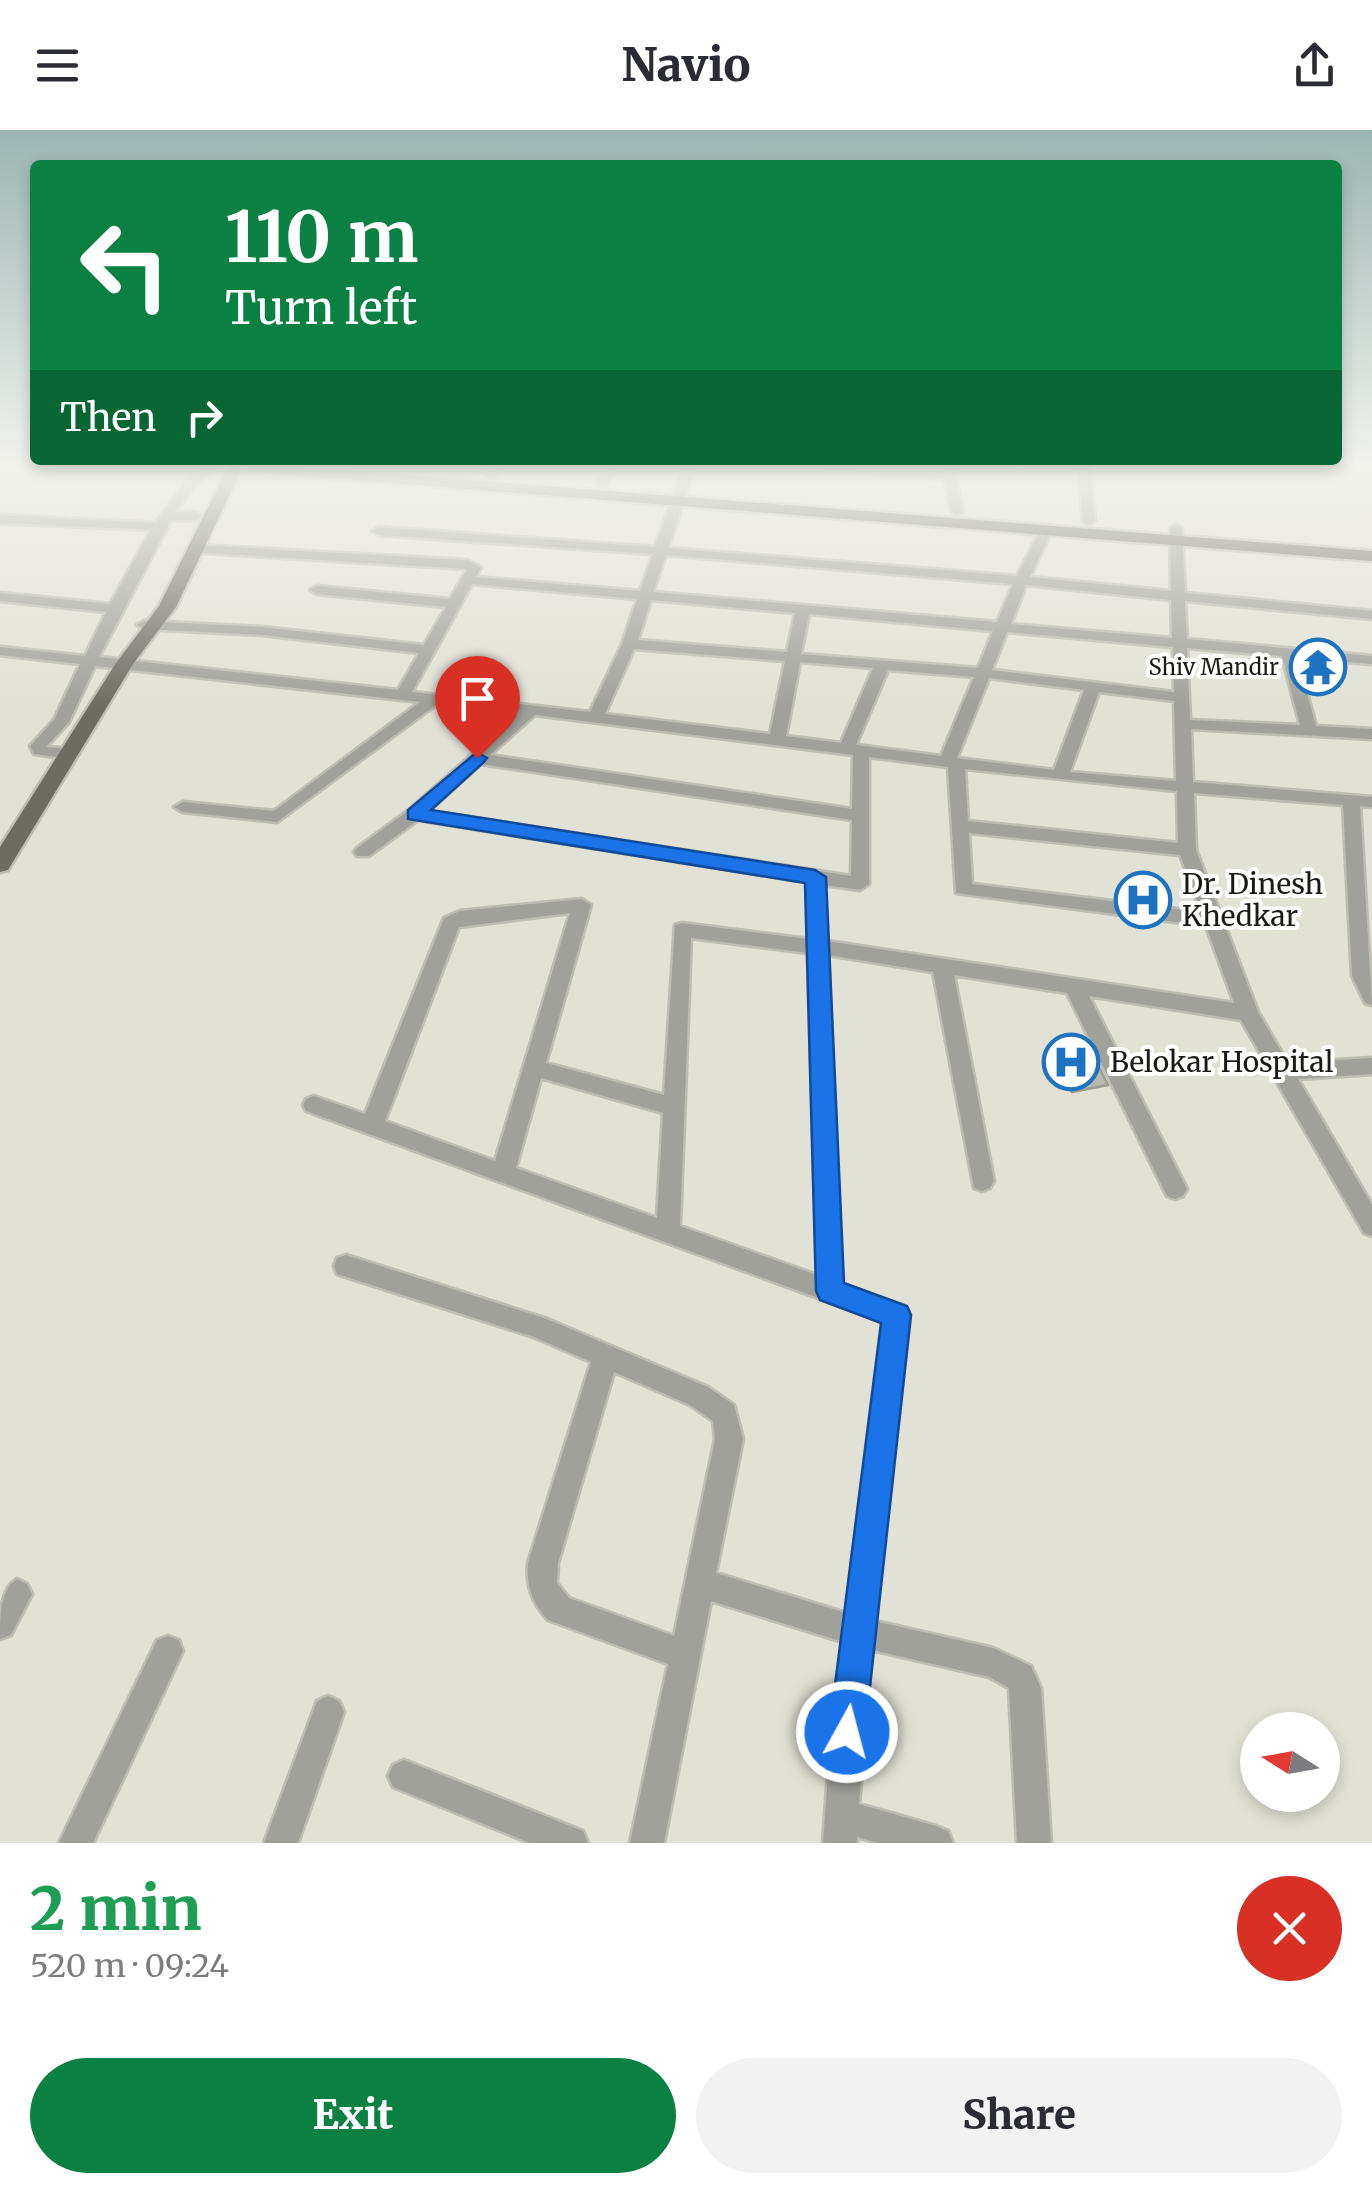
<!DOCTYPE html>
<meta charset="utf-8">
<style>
body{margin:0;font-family:Merriweather,serif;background:#f2f2f3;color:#2b2b33;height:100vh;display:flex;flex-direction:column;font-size:38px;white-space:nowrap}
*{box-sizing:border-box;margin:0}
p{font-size:32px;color:#7c7c81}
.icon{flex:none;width:55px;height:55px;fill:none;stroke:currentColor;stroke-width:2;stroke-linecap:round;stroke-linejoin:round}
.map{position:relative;height:1713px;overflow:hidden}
.side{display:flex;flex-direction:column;background:#fff;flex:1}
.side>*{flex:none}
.guide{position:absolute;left:30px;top:30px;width:1312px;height:305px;border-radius:10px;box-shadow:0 5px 15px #0003;background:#0b8043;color:#fff;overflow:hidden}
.needle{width:65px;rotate:281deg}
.tools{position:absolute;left:1240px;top:1582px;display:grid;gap:20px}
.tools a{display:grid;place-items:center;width:100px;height:100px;border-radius:50%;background:#fff;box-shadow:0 5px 15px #0003;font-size:50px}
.pin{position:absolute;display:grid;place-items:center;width:85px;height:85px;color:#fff;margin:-102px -42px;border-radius:50% 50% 50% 0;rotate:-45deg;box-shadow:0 0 10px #0007}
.pin .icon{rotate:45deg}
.me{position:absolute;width:110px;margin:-55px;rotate:7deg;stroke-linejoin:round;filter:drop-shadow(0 0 8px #0008)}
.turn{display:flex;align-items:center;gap:35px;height:210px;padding:0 30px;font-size:45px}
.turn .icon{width:130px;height:130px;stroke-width:2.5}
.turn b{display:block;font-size:70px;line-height:85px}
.then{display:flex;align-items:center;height:95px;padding:0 30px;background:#0003;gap:20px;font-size:38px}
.round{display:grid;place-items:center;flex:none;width:105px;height:105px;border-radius:52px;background:#f2f2f3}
.headline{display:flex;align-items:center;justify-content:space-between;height:170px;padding:0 30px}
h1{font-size:60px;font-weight:800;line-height:75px;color:#1e9e55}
.button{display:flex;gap:20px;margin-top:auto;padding:20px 30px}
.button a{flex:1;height:115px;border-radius:60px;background:#0b8043;color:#fff;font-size:40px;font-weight:800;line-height:115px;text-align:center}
.button a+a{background:#f2f2f3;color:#2b2b33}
header{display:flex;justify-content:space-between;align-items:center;height:130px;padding:0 30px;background:#fff;font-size:45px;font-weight:800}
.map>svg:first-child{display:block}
.building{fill:#bab9ae;stroke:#9e9d92;stroke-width:2.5}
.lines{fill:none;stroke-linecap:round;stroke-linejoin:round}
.minor-casing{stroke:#bebdb3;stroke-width:5}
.major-casing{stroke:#bebdb3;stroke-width:5}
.minor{fill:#a1a19c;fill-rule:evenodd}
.major{fill:#6d6c63;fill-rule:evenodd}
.route{fill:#1a73e8;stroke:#114b97;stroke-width:2.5}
.labels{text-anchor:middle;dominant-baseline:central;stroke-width:8;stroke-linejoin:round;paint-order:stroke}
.far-poi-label{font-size:22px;fill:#191915;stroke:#fff;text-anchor:end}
.poi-label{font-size:28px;fill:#191915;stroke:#fff;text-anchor:start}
</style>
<header><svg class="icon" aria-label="menu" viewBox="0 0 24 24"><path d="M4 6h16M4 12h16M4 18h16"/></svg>Navio<svg class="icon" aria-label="share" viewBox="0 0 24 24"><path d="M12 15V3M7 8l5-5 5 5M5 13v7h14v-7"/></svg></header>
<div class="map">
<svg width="1372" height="1713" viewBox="0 0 1372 1713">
<rect width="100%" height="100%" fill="#e2e1d6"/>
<path class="building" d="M 1090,919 L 1108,955 L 1072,962 L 1052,926 Z"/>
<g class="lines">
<g class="minor-casing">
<path id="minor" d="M 201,337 L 215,337 L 195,356 L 175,382 L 196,382 L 202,386 L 196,390 L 171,390 L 99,527 L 398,560 L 419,523 L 262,505 L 144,499 L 137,495 L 144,491 L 262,497 L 424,515 L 446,477 L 317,464 L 310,460 L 317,456 L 450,469 L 467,439 L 191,422 L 189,419 L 196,415 L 467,430 L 481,438 L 476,447 L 640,461 L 653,424 L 378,405 L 372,401 L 378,397 L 655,417 L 683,337 L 695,337 L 668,418 L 1017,446 L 1041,399 L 1047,395 L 1053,399 L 1030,447 L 1171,461 L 1170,398 L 1176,394 L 1182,398 L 1185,463 L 1372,481 L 1372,489 L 1185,471 L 1187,509 L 1372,526 L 1372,534 L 1297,528 L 1316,596 L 1372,599 L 1372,609 L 1191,599 L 1193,652 L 1372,667 L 1372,677 L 1360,676 L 1372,875 L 1365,873 L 1352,846 L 1343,675 L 1194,663 L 1196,720 L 1258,882 L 1288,933 L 1372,928 L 1372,944 L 1298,949 L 1372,1075 L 1372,1106 L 1364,1103 L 1241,890 L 1089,866 L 1187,1059 L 1183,1066 L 1175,1069 L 1167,1066 L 1067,863 L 954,845 L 994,1051 L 990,1058 L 982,1061 L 974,1058 L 933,842 L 828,825 L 842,1154 L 906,1177 L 910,1185 L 875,1491 L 993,1518 L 1031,1536 L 1041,1558 L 1051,1713 L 1017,1713 L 1009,1558 L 989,1547 L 872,1520 L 859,1674 L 936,1696 L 948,1701 L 953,1713 L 878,1713 L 857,1707 L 857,1713 L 823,1713 L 831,1603 L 843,1512 L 711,1471 L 664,1713 L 630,1713 L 668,1534 L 548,1490 C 532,1473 526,1456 528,1433 L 591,1232 L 534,1207 L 337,1144 L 334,1136 L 337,1128 L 346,1125 L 547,1189 L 708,1257 L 734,1275 L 743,1309 L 716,1443 L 846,1483 L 884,1192 L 306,981 L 303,975 L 306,969 L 314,966 L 365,984 L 444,788 L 460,781 L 582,769 L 591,775 L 546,933 L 664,965 L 675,795 L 682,793 L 808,809 L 806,752 L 418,690 L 369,726 L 357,726 L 354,722 L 357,718 L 409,680 L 519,583 L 437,574 L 277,692 L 183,682 L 174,677 L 183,672 L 274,681 L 420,572 L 95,536 L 69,592 L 46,617 L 71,619 L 79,624 L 71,629 L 34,624 L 30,616 L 54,590 L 80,534 L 0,525 L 0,517 L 85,526 L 106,482 L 0,471 L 0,463 L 110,474 L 151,400 L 0,393 L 0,385 L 156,393 L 186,351 ZM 666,425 L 1013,454 L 997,492 L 653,462 ZM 472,454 L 637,469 L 622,514 L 590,582 L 412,562 ZM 1026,455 L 1171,470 L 1172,508 L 1011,494 ZM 651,470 L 795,483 L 787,522 L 638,510 ZM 809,484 L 993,501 L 978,538 L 801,524 ZM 1007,502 L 1173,517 L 1174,562 L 992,540 ZM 1187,518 L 1282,526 L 1300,595 L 1190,590 ZM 634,519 L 785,531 L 770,604 L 605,584 ZM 800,532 L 873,538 L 841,613 L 786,606 ZM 888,540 L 974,547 L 941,626 L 856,615 ZM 989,548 L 1084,560 L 1054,640 L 957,628 ZM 1099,562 L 1174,571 L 1176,651 L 1070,642 ZM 535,585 L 853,625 L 852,679 L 490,625 ZM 869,627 L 948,637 L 956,763 L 1206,796 L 1234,873 L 827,811 L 824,755 L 860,760 L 869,754 ZM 481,634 L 852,690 L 851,746 L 429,681 ZM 965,639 L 1177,661 L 1178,713 L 968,691 ZM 969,703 L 1180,725 L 1201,782 L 972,754 ZM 570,783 L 495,1031 L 385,991 L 459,797 ZM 691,808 L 808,823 L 817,1145 L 680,1096 ZM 541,948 L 663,983 L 657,1088 L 516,1038 ZM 614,1242 L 690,1275 L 713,1291 L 715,1309 L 674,1506 L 569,1468 L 557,1453 L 558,1433 Z
M 492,337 L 504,337 L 492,351 L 486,347 Z
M 605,337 L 617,337 L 606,357 L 598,357 L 596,354 Z
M 822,337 L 942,342 L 941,337 L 953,337 L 963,381 L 957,385 L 951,381 L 944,349 L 828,341 Z
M 1078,337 L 1090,337 L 1095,391 L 1089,395 L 1083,391 Z
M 17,1449 L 27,1454 L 32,1464 L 11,1505 L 0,1509 C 0,1487 0,1459 17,1449 Z
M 168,1506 L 179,1510 L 183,1521 L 93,1713 L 59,1713 L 157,1510 Z
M 328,1566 L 339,1571 L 344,1582 L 298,1713 L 264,1713 L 317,1571 Z
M 404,1630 L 583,1701 L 588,1713 L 530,1713 L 393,1657 L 388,1646 L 393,1635 Z"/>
</g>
<g class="major-casing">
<path id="major" d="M 228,337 L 305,337 L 1372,421 L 1372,431 L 241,341 L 176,477 L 133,534 L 8,740 L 0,742 L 0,717 L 116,533 L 159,476 Z"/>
</g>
<use href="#minor" class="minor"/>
<use href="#major" class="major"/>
</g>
<linearGradient id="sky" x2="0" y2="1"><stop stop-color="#9ab6b2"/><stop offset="0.58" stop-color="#f2f2ed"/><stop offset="1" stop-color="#f2f2ed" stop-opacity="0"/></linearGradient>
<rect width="1372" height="577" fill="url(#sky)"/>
<path class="route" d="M 477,622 L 487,628 L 484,632 L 431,680 L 815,740 L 826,747 L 844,1153 L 907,1176 L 911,1185 L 865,1602 L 860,1615 L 847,1621 L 834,1615 L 829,1602 L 881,1193 L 820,1170 L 816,1161 L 805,753 L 408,689 L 408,680 Z"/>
<defs>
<g id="temple-ring" transform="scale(2.875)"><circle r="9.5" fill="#fff" stroke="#1d73c0" stroke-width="1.5"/><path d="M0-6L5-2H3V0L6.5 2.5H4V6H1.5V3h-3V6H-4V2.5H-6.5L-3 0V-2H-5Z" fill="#1d73c0"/></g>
<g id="hospital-ring" transform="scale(2.875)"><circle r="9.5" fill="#fff" stroke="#1d73c0" stroke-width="1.5"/><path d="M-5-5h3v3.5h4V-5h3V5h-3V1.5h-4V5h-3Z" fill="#1d73c0"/></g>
</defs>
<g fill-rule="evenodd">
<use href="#temple-ring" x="1318" y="537"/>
<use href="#hospital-ring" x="1143" y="770"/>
<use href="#hospital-ring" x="1071" y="932"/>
</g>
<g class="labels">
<g class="far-poi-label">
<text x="1279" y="537">Shiv Mandir</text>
</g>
<g class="poi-label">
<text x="1182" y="754">Dr. Dinesh<tspan x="1182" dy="32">Khedkar</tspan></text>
<text x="1110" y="932">Belokar Hospital</text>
</g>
</g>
</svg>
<div class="tools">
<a><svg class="needle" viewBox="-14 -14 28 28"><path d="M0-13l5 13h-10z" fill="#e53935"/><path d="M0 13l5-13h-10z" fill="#7c7c81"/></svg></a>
</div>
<div class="pin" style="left:477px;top:628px;background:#d93025"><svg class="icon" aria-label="arrive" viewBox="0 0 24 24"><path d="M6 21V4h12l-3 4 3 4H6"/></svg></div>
<svg class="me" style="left:847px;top:1602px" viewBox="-20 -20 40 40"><circle r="17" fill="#1a73e8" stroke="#fff" stroke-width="3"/><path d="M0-11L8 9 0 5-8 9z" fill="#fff"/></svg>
<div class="guide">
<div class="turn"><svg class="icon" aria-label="left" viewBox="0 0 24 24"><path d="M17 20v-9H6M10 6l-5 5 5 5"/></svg><div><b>110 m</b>Turn left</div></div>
<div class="then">Then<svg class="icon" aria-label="right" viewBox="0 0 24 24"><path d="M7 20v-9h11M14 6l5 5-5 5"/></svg></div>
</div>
</div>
<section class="side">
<div class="headline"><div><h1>2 min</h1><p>520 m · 09:24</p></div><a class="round" style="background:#d93025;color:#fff"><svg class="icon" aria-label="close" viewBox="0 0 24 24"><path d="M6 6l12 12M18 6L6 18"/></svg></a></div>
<div class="button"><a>Exit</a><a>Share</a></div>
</section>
